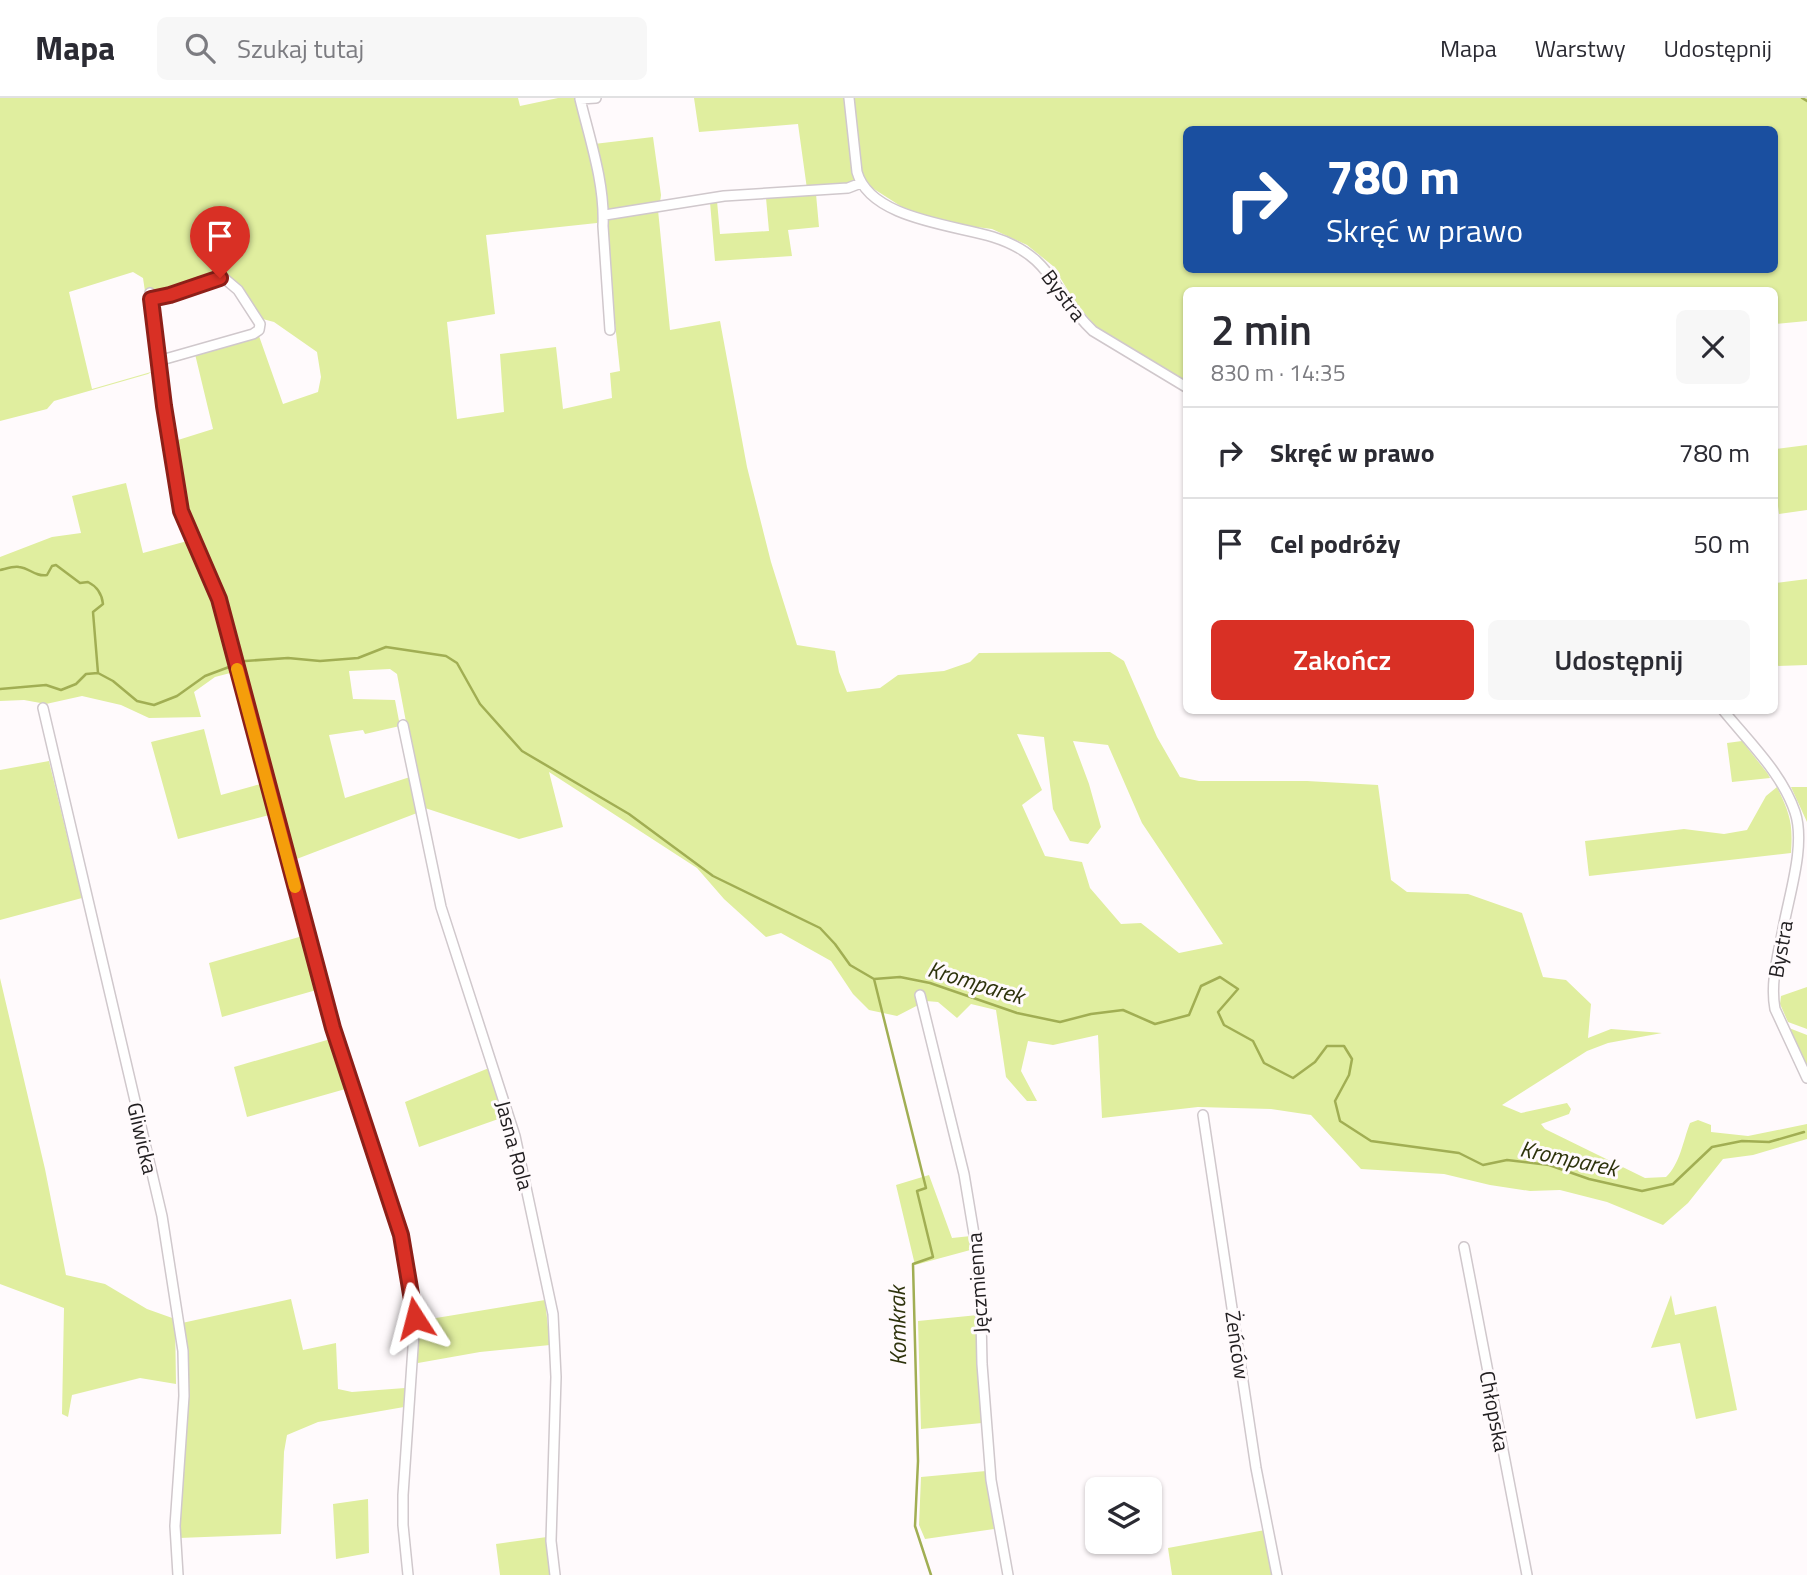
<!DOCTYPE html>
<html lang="pl">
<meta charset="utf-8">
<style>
body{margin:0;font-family:"Titillium Web",sans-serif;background:#f7f7f7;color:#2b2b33;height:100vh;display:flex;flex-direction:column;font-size:26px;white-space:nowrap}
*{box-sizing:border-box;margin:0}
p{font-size:23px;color:#7c7c81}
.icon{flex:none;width:38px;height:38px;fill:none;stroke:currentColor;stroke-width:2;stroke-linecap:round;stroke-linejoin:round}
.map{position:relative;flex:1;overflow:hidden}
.sheet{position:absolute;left:1183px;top:189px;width:595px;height:427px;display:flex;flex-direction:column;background:#fff;border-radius:10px;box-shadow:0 2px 5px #0004}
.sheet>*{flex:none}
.top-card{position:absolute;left:1183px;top:28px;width:595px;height:147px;border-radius:10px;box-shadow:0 2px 5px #0004;background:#1a4fa0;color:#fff;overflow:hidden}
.tools{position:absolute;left:1085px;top:1379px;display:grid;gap:14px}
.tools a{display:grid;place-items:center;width:77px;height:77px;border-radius:10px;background:#fff;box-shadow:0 2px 5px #0004;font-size:35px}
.pin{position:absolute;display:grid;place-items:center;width:60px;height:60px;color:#fff;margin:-72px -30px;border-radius:50% 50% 50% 0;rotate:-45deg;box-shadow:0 0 7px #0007}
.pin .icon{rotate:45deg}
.me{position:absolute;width:77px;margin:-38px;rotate:351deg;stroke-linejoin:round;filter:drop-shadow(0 0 5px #0008)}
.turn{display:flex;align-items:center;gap:24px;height:147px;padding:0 28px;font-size:32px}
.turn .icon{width:91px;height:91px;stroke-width:2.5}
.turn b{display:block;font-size:49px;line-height:60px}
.round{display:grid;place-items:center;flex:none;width:74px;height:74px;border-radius:10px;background:#f7f7f7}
.overview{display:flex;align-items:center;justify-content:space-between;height:119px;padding:0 28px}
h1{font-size:42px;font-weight:600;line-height:52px}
.button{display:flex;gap:14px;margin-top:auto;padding:14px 28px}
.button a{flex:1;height:80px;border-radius:10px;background:#d93025;color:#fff;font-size:28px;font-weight:600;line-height:80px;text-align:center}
.button a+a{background:#f7f7f7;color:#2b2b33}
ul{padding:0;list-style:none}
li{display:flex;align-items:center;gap:21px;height:91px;padding:0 28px;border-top:2px solid #e1e1e2}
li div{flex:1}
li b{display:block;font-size:26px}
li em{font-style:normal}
header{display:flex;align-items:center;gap:42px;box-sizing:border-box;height:98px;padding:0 35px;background:#fff;border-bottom:2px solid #e1e1e2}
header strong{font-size:33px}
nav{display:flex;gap:38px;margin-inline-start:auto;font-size:24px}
.search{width:490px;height:63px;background:#f7f7f7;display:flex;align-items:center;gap:18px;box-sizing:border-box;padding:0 24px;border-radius:10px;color:#7c7c81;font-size:26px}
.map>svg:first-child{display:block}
.green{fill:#e0ee9f;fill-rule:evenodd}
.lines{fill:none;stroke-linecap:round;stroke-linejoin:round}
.stream{stroke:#a1ae53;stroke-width:2.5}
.street-casing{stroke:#d0c8cc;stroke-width:12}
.street{stroke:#fff;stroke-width:9}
.route-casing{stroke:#8d1f18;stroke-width:18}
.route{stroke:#d93025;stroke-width:12}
.slow{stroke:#f59e0b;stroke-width:12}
.labels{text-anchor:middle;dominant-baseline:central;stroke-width:6;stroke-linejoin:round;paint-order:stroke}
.street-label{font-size:21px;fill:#211e20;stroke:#fffafc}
.water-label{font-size:23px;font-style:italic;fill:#2e330c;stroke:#fffafc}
</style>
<header>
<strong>Mapa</strong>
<div class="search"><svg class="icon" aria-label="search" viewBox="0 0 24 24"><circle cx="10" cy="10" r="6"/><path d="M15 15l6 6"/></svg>Szukaj tutaj</div>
<nav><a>Mapa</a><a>Warstwy</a><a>Udostępnij</a></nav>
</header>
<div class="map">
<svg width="1807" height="1477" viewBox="0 0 1807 1477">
<rect width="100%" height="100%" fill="#fffafc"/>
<path class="green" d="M 0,0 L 518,0 L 520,8 L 558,0 L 574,0 L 593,66 L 601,123 L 597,125 L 486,137 L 495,216 L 447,224 L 457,321 L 504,314 L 500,256 L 556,249 L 563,311 L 612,300 L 610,275 L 620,273 L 605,129 L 609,120 L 658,112 L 670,232 L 720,223 L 747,369 L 771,464 L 797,547 L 835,553 L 839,574 L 847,594 L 880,590 L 898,577 L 944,573 L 970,564 L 979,555 L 1110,554 L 1124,563 L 1157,639 L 1180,679 L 1199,683 L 1307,683 L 1378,687 L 1391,782 L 1407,794 L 1468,796 L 1522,815 L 1543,879 L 1566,882 L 1591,906 L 1588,940 L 1611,931 L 1662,935 L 1608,945 L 1587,953 L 1502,1007 L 1521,1015 L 1567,1005 L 1571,1011 L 1569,1016 L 1541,1026 L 1545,1031 L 1645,1080 L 1666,1079 C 1680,1066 1683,1043 1690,1025 L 1698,1022 L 1711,1027 L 1711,1034 L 1748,1038 L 1807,1026 L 1807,1041 L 1753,1057 L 1723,1061 L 1688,1105 L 1663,1127 L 1607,1104 L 1560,1092 L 1530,1093 L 1490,1087 L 1444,1076 L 1361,1071 L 1311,1017 L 1271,1011 L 1198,1009 L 1102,1020 L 1098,937 L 1053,947 L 1028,943 L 1021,973 L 1037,1003 L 1027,1003 L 1006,979 L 996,912 L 971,906 L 957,920 L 938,904 L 926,903 L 897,918 L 869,912 L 853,896 L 831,863 L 781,835 L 766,839 L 724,801 L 697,770 L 549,674 L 563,729 L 519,741 L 422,709 L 397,576 L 390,571 L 349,573 L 353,601 L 395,602 L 400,628 L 365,636 L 363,632 L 329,637 L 345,700 L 410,679 L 417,715 L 294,762 L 236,561 L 225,513 L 206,450 L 189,414 L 166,307 L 163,266 L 183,259 L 185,261 L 167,266 L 165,269 L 178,342 L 213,331 L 195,256 L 259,238 L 283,306 L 318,294 L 321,279 L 317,254 L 274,224 L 259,220 L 232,183 L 160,196 L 149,193 L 150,227 L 143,180 L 133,174 L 69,194 L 92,291 L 151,274 L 155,269 L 151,237 L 153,240 L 155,272 L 148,276 L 54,303 L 47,311 L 0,323 ZM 1017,636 L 1044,639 L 1053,711 L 1070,743 L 1088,746 L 1101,729 L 1089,686 L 1073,643 L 1108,647 L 1142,725 L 1223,846 L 1179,855 L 1141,825 L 1121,826 L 1090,790 L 1082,764 L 1045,758 L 1022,707 L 1042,692 Z
M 694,0 L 846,0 L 855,81 L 849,86 L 807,91 L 798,26 L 699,34 Z
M 852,0 L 1807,0 L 1807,223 L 1775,226 L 1774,192 L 1186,192 L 1186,283 L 1095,228 L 1075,204 L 1053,168 L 1027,147 L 992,131 L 944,125 L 902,109 L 863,84 ZM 1186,32 L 1774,32 L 1774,172 L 1186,172 Z
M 653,39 L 661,97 L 660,105 L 608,113 L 594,46 Z
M 816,96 L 819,129 L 788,132 L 792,158 L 715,163 L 710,104 L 717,103 L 720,136 L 769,133 L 766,100 Z
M 1807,347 L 1807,412 L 1779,416 L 1778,408 L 1775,408 L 1775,351 Z
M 126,385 L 143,455 L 191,442 L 214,504 L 234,574 L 215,579 L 194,594 L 201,619 L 149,620 L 121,607 L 82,598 L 46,606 L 24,602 L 0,603 L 0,459 L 52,439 L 81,435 L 72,398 Z
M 1807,481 L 1807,567 L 1775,568 L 1775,485 Z
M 204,631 L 221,697 L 264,685 L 273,716 L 178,741 L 151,644 Z
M 1742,643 L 1768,676 L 1770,680 L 1732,684 L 1727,645 Z
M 49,663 L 82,800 L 0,822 L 0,672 Z
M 1777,689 C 1790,716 1793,725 1791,755 L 1589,778 L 1585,743 L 1684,731 L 1724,736 L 1747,732 L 1766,698 Z
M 1791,689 L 1807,689 L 1807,724 Z
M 306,837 L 320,891 L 222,919 L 209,865 Z
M 0,880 L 45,1071 L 66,1177 L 105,1186 L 147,1211 L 175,1221 L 176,1286 L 140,1280 L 72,1297 L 68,1319 L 62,1316 L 64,1210 L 0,1186 Z
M 1807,889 L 1807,931 L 1788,924 L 1780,906 L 1781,898 Z
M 1789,930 L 1807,937 L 1807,970 Z
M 334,940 L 349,990 L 247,1019 L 234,969 Z
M 489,970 L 504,1019 L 419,1049 L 405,1004 Z
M 929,1077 L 952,1140 L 971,1138 L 974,1151 L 915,1167 L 896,1087 Z
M 1671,1197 L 1675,1217 L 1716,1208 L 1737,1312 L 1696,1321 L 1680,1245 L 1651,1250 Z
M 291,1201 L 303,1252 L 336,1245 L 338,1291 L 352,1294 L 405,1290 L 404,1309 L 318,1324 L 287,1337 L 284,1354 L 281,1436 L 179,1440 C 177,1368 196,1297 182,1225 Z
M 545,1202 L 550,1247 L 480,1254 L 418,1265 L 418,1223 Z
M 978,1217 L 977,1267 L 982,1325 L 921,1331 L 918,1223 Z
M 986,1373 L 994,1431 L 925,1441 L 919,1427 L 921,1379 Z
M 368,1401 L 369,1455 L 336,1461 L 333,1406 Z
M 1265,1432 L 1274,1477 L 1172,1477 L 1168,1450 Z
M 547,1439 L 551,1477 L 500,1477 L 496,1446 Z"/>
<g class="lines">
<path class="stream" d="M 1802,0 L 1807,3
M 0,472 C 5,471 13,468 19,469 C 30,470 35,479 47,477 L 52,468 L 56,467 L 80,485 L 88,484 C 96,488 102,496 103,506 L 93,514 L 98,575
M 0,591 L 46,587 L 61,592 L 76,586 L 86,576 L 98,575 L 113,583 L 137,603 L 154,607 L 177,598 L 205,578 L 245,563 L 288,560 L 320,563 L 358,560 L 386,549 L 446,558 L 457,565 L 480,606 L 522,653 L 629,716 L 713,778 L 820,830 L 835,846 L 850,867 L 874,881 L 900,879 L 930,885 L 1017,915 L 1060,924 L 1091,916 L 1123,912 L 1155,926 L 1189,917 L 1201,888 L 1220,879 L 1238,891 L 1218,914 L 1224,927 L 1253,943 L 1264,965 L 1293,980 L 1315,964 L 1327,948 L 1344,948 L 1352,961 L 1349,977 L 1335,1003 L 1340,1023 L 1371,1043 L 1459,1055 L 1483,1067 L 1507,1062 L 1549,1067 L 1589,1081 L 1642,1093 L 1673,1086 L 1712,1049 L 1742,1043 L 1769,1044 L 1804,1034
M 874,881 L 926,1090 L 917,1093 L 933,1159 L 913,1166 L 918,1363 L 915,1428 L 931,1477"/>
<g class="street-casing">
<path id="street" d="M 596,0 L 580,1 C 590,42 605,86 603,128 L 610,232
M 849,0 L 857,74 C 870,121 955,127 993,139 C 1054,158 1053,196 1093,233 L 1186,289
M 605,117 L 724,98 L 848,90 L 861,85
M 150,195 L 164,308 L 181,413 L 219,501 L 333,930 L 401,1137 L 415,1220 L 403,1397 L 403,1427 L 408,1477
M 151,201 C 168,197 212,179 225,181 L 238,192 L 260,226 L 259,232 L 253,236 L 158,263
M 43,610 L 162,1118 L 183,1253 L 184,1298 L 175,1428 L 178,1477
M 1723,612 C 1748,643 1782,675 1795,714 C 1806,747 1789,797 1783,831 C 1778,857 1770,885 1775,911 L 1807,980
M 403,627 L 441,809 L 515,1038 L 553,1216 L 556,1279 L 551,1443 L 555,1477
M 920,897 L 964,1076 L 980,1172 L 982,1266 L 991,1382 L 1008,1477
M 1203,1017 L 1256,1370 L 1277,1477
M 1464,1149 L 1527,1477"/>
</g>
<use href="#street" class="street"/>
</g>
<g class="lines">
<g class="route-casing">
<path id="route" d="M 220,180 L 170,197 L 151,201 L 164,308 L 181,413 L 219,501 L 333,930 L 401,1137 L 415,1220"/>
</g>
<use href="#route" class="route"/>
<path class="slow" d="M 237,571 L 295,789"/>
</g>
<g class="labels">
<g class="street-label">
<text transform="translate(1064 197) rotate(53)">Bystra</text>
<text transform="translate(1780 851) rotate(-80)">Bystra</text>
<text transform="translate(143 1040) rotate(77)">Gliwicka</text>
<text transform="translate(515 1047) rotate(75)">Jasna Rola</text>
<text transform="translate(977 1185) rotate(-94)">Jęczmienna</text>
<text transform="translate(1238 1247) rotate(82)">Żeńców</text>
<text transform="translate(1495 1313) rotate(79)">Chłopska</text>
</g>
<g class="water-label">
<text transform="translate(976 884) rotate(17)">Kromparek</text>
<text transform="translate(1569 1060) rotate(12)">Kromparek</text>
<text transform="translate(897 1228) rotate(-91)">Komkrak</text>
</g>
</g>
</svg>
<div class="tools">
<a><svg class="icon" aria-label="layers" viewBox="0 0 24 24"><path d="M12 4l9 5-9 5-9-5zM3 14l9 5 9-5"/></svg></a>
</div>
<div class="pin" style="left:220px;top:180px;background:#d93025"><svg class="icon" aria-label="arrive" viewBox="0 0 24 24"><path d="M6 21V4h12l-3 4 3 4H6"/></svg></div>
<svg class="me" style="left:415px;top:1220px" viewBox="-20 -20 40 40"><path d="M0-17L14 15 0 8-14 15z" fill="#d93025" stroke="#fff" stroke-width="4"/></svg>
<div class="top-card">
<div class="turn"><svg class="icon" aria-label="right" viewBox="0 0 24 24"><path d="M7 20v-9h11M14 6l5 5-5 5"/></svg><div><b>780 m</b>Skręć w prawo</div></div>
</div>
<section class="sheet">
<div class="overview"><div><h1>2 min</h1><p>830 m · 14:35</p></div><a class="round"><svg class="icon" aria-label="close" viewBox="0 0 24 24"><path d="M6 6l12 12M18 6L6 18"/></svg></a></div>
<ul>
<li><svg class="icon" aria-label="right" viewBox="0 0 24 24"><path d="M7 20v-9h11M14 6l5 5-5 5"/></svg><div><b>Skręć w prawo</b></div><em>780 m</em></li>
<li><svg class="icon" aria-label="arrive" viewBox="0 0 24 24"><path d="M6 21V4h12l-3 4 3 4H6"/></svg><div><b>Cel podróży</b></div><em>50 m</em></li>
</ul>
<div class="button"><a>Zakończ</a><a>Udostępnij</a></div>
</section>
</div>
